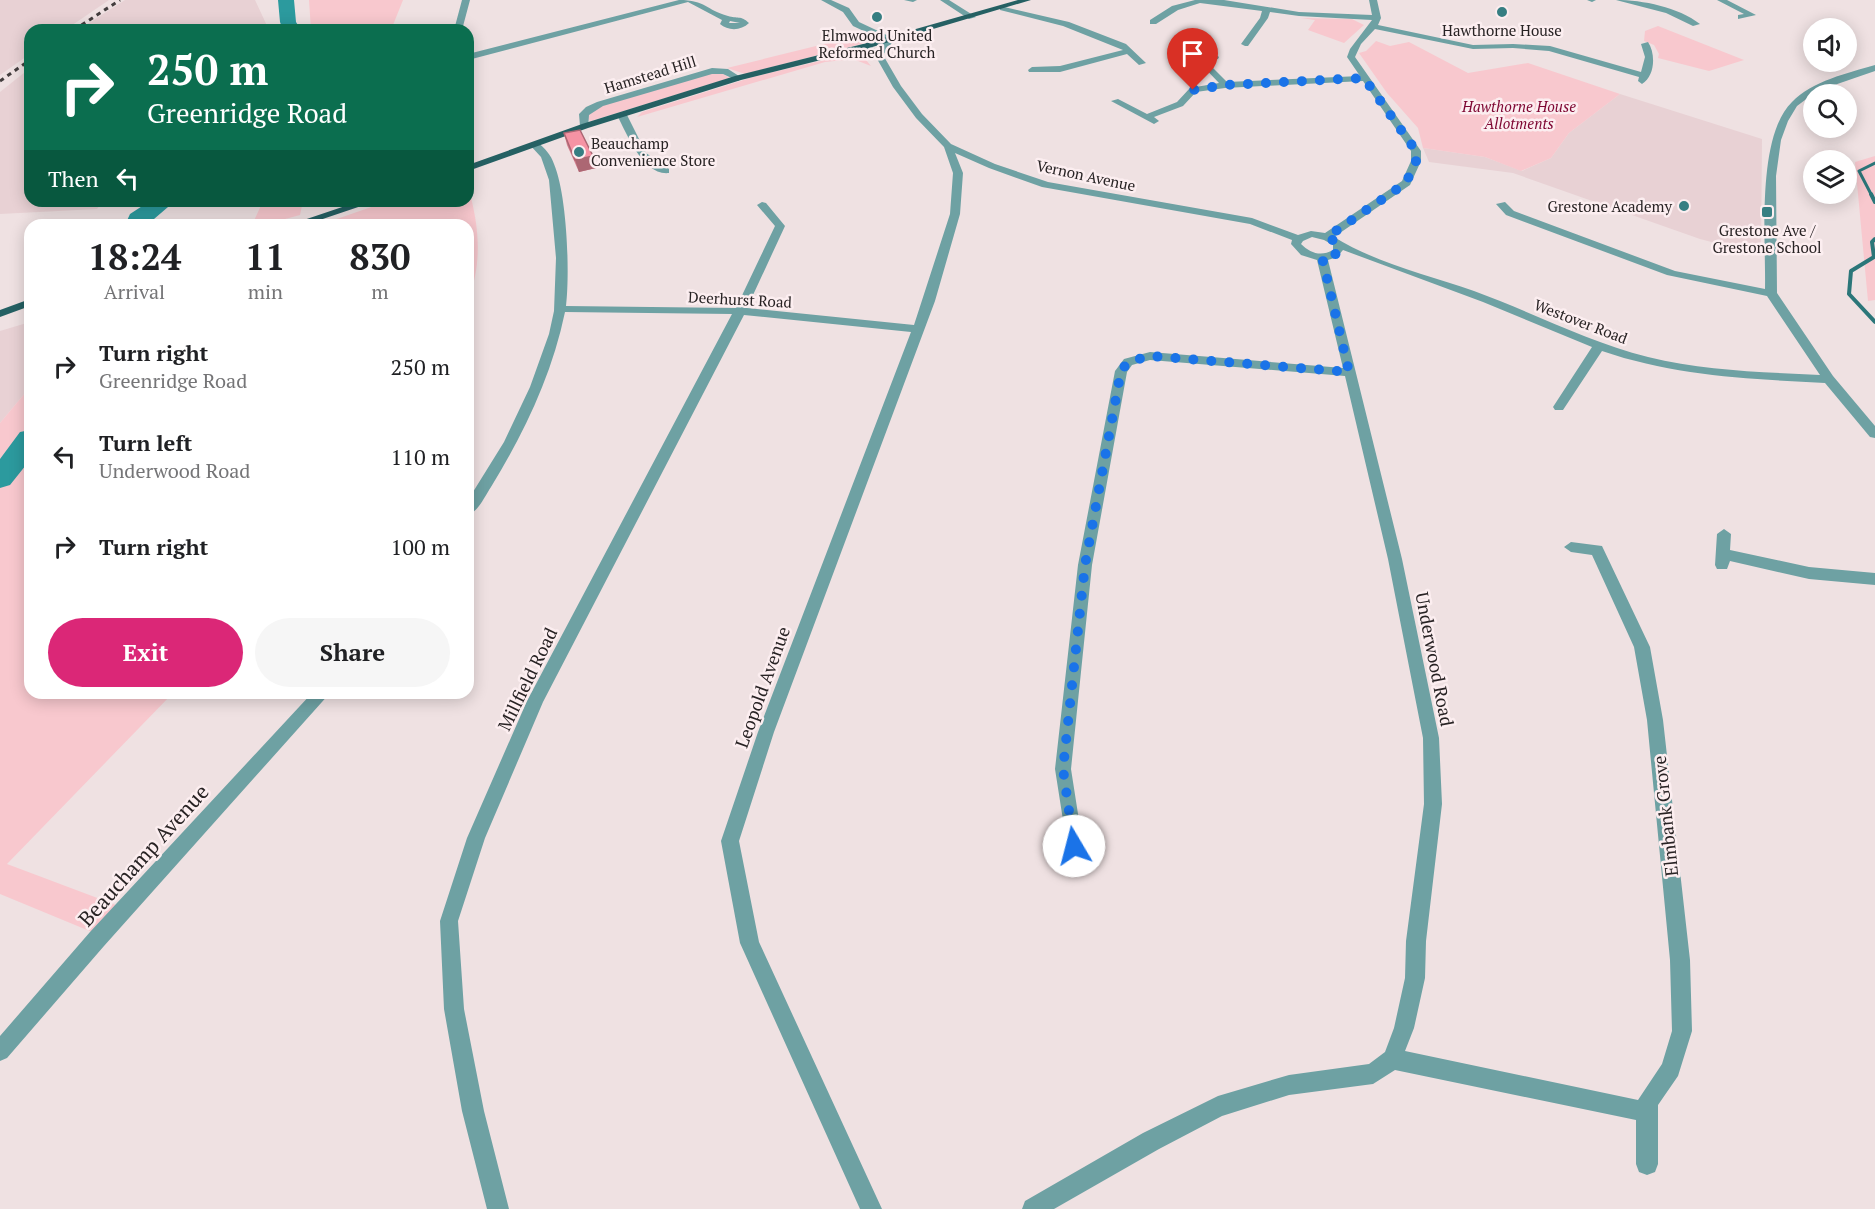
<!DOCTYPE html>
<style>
body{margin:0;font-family:"PT Serif",serif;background:#f6f6f6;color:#202124;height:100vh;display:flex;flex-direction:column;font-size:22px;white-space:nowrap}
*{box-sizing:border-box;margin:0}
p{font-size:20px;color:#757577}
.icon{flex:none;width:33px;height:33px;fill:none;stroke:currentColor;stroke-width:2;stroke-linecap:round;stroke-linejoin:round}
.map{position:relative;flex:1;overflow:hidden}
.drawer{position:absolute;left:24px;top:219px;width:450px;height:480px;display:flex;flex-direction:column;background:#fff;border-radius:18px;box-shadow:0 3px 15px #0003}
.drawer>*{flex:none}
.hud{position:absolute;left:24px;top:24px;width:450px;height:183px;border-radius:18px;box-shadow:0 3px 15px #0003;background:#0b6e4f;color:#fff;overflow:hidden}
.tools{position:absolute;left:1803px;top:18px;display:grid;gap:12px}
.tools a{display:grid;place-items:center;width:54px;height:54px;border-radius:50%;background:#fff;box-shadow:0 3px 15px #0003;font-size:30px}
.pin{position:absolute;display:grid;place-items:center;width:51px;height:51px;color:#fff;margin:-62px -26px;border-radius:50% 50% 50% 0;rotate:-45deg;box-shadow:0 0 6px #0007}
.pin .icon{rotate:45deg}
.me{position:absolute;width:66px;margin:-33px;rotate:352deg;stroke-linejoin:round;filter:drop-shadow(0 0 4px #0008)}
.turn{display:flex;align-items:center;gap:21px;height:126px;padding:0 24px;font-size:27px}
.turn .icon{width:78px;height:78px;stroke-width:2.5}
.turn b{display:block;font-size:42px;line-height:51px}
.then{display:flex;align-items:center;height:57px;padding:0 24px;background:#0003;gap:12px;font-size:22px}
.eta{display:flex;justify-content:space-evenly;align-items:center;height:102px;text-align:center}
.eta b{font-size:36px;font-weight:600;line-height:42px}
.button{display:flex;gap:12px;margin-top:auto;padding:12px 24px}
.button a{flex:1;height:69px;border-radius:36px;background:#db2777;color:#fff;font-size:24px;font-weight:600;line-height:69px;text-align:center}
.button a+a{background:#f6f6f6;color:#202124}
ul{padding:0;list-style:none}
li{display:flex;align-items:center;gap:18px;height:90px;padding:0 24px}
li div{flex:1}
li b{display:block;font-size:22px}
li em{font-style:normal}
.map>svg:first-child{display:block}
.built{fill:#e8d1d4}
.green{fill:#f8c8ce}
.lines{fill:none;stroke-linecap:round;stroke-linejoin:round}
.stream-far1{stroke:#2b7679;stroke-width:3}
.stream{stroke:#2b7679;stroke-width:4}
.river{fill:#2c9a9e;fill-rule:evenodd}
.minor{fill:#6ea1a3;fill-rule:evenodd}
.major{fill:#256063;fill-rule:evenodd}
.rail{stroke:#433d3e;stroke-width:3;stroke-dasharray:4.5 4.5;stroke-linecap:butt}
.wall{fill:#d37e8d}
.shaded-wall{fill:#ac6773}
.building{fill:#f593a4;stroke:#ac6773;stroke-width:1.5}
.route{stroke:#1a73e8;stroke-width:10;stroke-dasharray:0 18}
.poi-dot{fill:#367e82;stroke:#fceef0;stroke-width:2}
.labels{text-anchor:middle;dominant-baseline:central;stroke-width:5;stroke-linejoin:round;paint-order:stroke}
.far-poi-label{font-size:15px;fill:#282324;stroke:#fceef0}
.far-street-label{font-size:15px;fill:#282324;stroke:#fceef0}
.far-park-label{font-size:15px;font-style:italic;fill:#7e0632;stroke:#fceef0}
.street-label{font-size:18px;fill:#282324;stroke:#fceef0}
.near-street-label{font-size:21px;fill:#282324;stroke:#fceef0}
</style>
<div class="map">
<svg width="1875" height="1209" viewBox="0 0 1875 1209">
<rect width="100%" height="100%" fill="#efe1e2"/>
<path class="built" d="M 0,0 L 109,0 L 65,30 L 30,30 L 30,54 L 0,75 Z
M 125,0 L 255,0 L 269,30 L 78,30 Z
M 30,68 L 30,201 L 103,201 L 97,209 L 0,214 L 0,92 Z
M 1620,94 L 1762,139 L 1761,255 L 1700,239 L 1513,173 L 1429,162 L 1423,148 L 1485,157 L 1522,171 L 1551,158 L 1569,133 Z
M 30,322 L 30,387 L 0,423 L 0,331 Z"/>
<path class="green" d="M 309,0 L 403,0 L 391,30 L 311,30 Z
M 1301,18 L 1352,19 L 1364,25 L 1344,43 L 1308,30 L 1315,20 Z
M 1658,26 L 1744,60 L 1709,71 L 1658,58 L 1659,54 L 1654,45 L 1644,41 L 1645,31 Z
M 869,33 L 875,38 L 873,41 L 745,74 L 727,68 Z
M 1376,41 L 1390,46 L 1409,42 L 1468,73 L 1528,63 L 1620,94 L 1569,133 L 1551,158 L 1521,171 L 1485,157 L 1423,148 L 1418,128 L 1387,93 L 1359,53 L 1366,51 Z
M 854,53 L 862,55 L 871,66 L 853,59 L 825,62 L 637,117 L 642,112 L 753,77 Z
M 711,73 L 721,73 L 730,78 L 591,121 L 586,118 L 586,113 L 601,106 Z
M 1875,156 L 1875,300 L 1868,301 L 1855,162 Z
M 468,186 C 479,225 483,262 468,300 L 468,225 L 319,225 L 389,201 L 468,201 Z
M 263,201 L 303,201 L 300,215 L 263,225 L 252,225 Z
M 30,387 L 30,693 L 173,693 L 7,864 L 116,905 L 92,932 L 0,894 L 0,423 Z"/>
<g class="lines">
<path class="stream-far1" d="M 1872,196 L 1859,171 L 1875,163"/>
<path class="stream" d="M 1871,194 L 1875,202
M 1875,239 L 1872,242 L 1874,257 L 1851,271 L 1849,294 L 1875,322"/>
<path class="river" d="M 278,0 L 294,0 L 296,22 L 301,30 L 283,30 L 280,22 Z
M 150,201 L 175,201 L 147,225 L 125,225 L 130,214 Z
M 30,430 L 30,460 L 10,485 L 0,488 L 0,459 L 20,432 Z"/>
<path class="minor" d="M 462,0 L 470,0 L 462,30 L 454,30 Z
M 679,0 C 706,0 706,10 728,16 C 737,19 741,15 749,23 C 741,31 728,31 720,24 L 722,20 L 688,2 L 468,60 L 468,54 ZM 730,21 L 740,23 L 729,23 Z
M 821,0 L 831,0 L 849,8 L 859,22 L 893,38 L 894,40 L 883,55 L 901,86 L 922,114 L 951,144 L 995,164 L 1048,182 L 1252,218 L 1298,235 L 1311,231 L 1325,233 L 1402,181 L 1411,161 L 1411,151 L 1363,81 L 1225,88 L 1196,92 L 1183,106 L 1154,117 L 1159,121 L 1154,124 L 1111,101 L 1118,99 L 1147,114 L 1177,102 L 1190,88 L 1219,83 L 1196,59 L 1215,54 L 1219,57 L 1218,59 L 1206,61 L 1227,82 L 1360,76 L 1347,57 L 1350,49 L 1372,20 L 1299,16 L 1270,12 L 1268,18 L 1248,46 L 1245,46 L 1241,44 L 1260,18 L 1262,11 L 1200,3 L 1178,10 L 1156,24 L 1150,24 L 1150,20 L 1172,6 L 1195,0 L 1224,0 L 1299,12 L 1372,15 L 1369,0 L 1377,0 L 1381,18 L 1378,25 L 1473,45 L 1513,44 L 1550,46 L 1641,72 L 1645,57 L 1641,44 L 1648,42 C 1656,54 1655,76 1642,84 L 1638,81 L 1639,77 L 1549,51 L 1513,48 L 1473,49 L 1375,29 L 1361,44 L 1355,57 L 1421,151 L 1421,161 L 1410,185 L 1334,237 C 1376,263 1428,275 1474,291 C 1532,312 1588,342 1648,357 C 1705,371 1762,372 1820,375 L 1767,296 L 1667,275 L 1506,215 L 1496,204 L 1505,202 L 1514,211 L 1675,271 L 1765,289 C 1766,241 1756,137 1792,102 C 1812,81 1848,73 1875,65 L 1875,71 L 1817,91 L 1797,106 L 1788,121 L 1781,140 L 1776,176 L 1777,293 L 1833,376 L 1875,426 L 1875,438 L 1870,437 L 1825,383 C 1749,379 1675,376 1602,351 L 1563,410 L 1555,410 L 1553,407 L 1592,347 L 1483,302 L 1343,250 L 1337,257 L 1328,260 L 1402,559 L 1439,738 L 1442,804 L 1426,941 L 1425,978 L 1414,1028 L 1405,1051 L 1638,1100 L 1662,1064 L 1672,1031 L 1670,960 L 1647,720 L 1634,647 L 1592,555 L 1571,552 L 1564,547 L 1571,542 L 1602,546 L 1650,647 L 1663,720 L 1690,960 L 1692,1031 L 1678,1076 L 1658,1105 L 1658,1164 L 1655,1172 L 1647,1175 L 1639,1172 L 1636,1164 L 1636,1120 L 1395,1070 L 1373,1084 L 1289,1095 L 1222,1116 L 1159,1149 L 1054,1209 L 1022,1209 L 1025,1201 L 1143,1133 L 1218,1096 L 1289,1075 L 1369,1064 L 1385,1052 L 1394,1028 L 1405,978 L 1406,941 L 1424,804 L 1423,738 L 1388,559 L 1345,376 L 1150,360 L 1132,365 L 1127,372 L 1092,565 L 1071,769 L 1083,846 L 1080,852 L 1074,854 L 1068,852 L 1055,769 L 1078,565 L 1115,371 L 1124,359 L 1150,352 L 1343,368 L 1317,260 L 1301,255 L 1291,244 L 1292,240 L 1250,224 L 1042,187 L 989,168 L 955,153 L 963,173 L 960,214 L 935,301 L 774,732 L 739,841 L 759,942 L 882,1209 L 860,1209 L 740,943 L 721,841 L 758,732 L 911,332 L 744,315 L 543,702 L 485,838 L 458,921 L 464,1009 L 484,1111 L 509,1209 L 487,1209 L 462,1111 L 444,1009 L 440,921 L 467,838 L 527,701 L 732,314 L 565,312 C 552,375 524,433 491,487 C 485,496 478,512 468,515 L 468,500 L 504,442 L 530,387 L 549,334 L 554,311 L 556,258 L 549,180 L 541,157 L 529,144 L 537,142 C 545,148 551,155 554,164 C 567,195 570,272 566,306 L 736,308 L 775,226 L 757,205 L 762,202 L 766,203 L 785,226 L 747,308 L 914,325 L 950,214 L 953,173 L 944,147 L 916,118 L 893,87 L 876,57 L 866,49 L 870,46 L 878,51 L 885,41 L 853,26 L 843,12 ZM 1312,237 L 1324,240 L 1333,245 L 1333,250 C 1321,257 1310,253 1301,244 L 1303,241 Z
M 904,0 L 917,0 L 913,2 Z
M 940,0 L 949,0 L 976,17 L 969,19 Z
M 1587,0 L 1596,0 L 1592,2 Z
M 1616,0 C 1643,0 1678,7 1700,24 L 1693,26 L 1666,13 Z
M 1717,0 L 1727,0 L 1756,15 L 1738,19 L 1738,15 L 1744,14 Z
M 1000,6 L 1069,22 L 1126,44 L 1146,63 L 1139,65 L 1127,54 L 1060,72 L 1029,72 L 1028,70 L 1032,67 L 1060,66 L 1123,50 L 1063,26 L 1000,10 Z
M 712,68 L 728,69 L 742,78 L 738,81 L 723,74 L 712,74 L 603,106 L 589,115 L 588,128 L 580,126 L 579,114 L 586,107 L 597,102 Z
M 619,113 L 627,115 L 646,153 L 669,169 L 669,173 C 643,176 627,134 617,115 Z
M 1724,529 L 1731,534 L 1730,550 L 1809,567 L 1875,573 L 1875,585 L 1809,579 L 1730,561 L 1727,569 L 1717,569 L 1715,565 L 1717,534 Z
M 312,693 L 330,693 L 104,946 L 7,1058 L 0,1061 L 0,1036 L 90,932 Z"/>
<path class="major" d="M 1018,0 L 1031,0 L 869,48 L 741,80 L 588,128 L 468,171 L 468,165 L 582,124 L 735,76 L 863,44 Z
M 360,201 L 376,201 L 305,225 L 289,225 Z
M 30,299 L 30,306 L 0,317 L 0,310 Z"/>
<path class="rail" d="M 74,30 L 120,0
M 0,81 L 30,60"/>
</g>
<path class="wall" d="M 564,133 L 596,168 L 579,172 L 567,145 Z"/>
<path class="shaded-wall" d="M 593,156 L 596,168 L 579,172 L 575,160 Z"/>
<path class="building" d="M 580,130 L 593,156 L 575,160 L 564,133 Z"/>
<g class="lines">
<path class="route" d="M 1074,846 L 1063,769 L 1085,565 L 1121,371 L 1128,362 L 1150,356 L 1349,372 L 1322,257 L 1336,254 L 1339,249 L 1336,242 L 1327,237 L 1406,183 L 1416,161 L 1416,151 L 1364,78 L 1226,85 L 1193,90"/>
</g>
<g class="poi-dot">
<circle cx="1502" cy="12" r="6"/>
<circle cx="877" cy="17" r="6"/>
<circle cx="579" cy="152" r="6"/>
<circle cx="1684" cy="206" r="6"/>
<rect x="1761" y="206" width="12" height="12" rx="3"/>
</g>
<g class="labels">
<g class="far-poi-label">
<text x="1502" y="30">Hawthorne House</text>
<text x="877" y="35">Elmwood United<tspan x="877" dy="17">Reformed Church</tspan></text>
<text x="591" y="143" text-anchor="start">Beauchamp<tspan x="591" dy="17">Convenience Store</tspan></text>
<text x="1672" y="206" text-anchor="end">Grestone Academy</text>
<text x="1767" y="230">Grestone Ave /<tspan x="1767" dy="17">Grestone School</tspan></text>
</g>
<g class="far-street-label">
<text transform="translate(650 74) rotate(-17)">Hamstead Hill</text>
<text transform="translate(1086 175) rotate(12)">Vernon Avenue</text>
<text transform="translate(740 299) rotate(3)">Deerhurst Road</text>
<text transform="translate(1581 321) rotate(21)">Westover Road</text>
</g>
<g class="far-park-label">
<text x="1519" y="106">Hawthorne House<tspan x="1519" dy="17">Allotments</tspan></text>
</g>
<g class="street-label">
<text transform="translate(1435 659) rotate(79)">Underwood Road</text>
<text transform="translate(527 679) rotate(-64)">Millfield Road</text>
<text transform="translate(762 687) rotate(-70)">Leopold Avenue</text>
<text transform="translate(1665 816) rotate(-96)">Elmbank Grove</text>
</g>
<g class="near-street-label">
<text transform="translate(143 855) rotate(-48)">Beauchamp Avenue</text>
</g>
</g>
</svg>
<div class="tools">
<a><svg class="icon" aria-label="sound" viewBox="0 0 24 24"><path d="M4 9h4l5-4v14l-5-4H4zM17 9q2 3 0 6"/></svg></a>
<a><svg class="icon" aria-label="search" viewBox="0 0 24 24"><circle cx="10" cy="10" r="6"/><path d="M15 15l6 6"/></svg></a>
<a><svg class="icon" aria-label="layers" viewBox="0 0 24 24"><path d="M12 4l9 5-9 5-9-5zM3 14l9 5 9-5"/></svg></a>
</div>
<div class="pin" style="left:1193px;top:90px;background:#d93025"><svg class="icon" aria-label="arrive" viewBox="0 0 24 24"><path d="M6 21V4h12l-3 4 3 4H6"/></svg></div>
<svg class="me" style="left:1074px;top:846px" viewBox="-20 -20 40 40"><circle r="19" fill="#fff"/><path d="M0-13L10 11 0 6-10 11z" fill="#1a73e8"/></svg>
<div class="hud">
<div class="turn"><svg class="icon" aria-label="right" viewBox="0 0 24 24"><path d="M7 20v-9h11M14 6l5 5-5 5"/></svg><div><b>250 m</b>Greenridge Road</div></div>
<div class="then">Then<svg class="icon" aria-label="left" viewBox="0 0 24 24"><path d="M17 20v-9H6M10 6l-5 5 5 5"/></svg></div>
</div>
<section class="drawer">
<div class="eta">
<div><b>18:24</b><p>Arrival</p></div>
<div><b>11</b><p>min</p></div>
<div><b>830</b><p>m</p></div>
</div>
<ul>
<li><svg class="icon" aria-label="right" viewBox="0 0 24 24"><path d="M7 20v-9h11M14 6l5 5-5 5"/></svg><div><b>Turn right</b><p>Greenridge Road</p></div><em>250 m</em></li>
<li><svg class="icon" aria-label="left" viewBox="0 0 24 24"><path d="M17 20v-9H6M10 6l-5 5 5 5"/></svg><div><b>Turn left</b><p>Underwood Road</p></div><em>110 m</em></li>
<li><svg class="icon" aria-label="right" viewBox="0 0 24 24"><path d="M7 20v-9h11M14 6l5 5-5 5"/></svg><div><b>Turn right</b></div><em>100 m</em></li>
</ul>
<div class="button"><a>Exit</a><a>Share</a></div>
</section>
</div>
